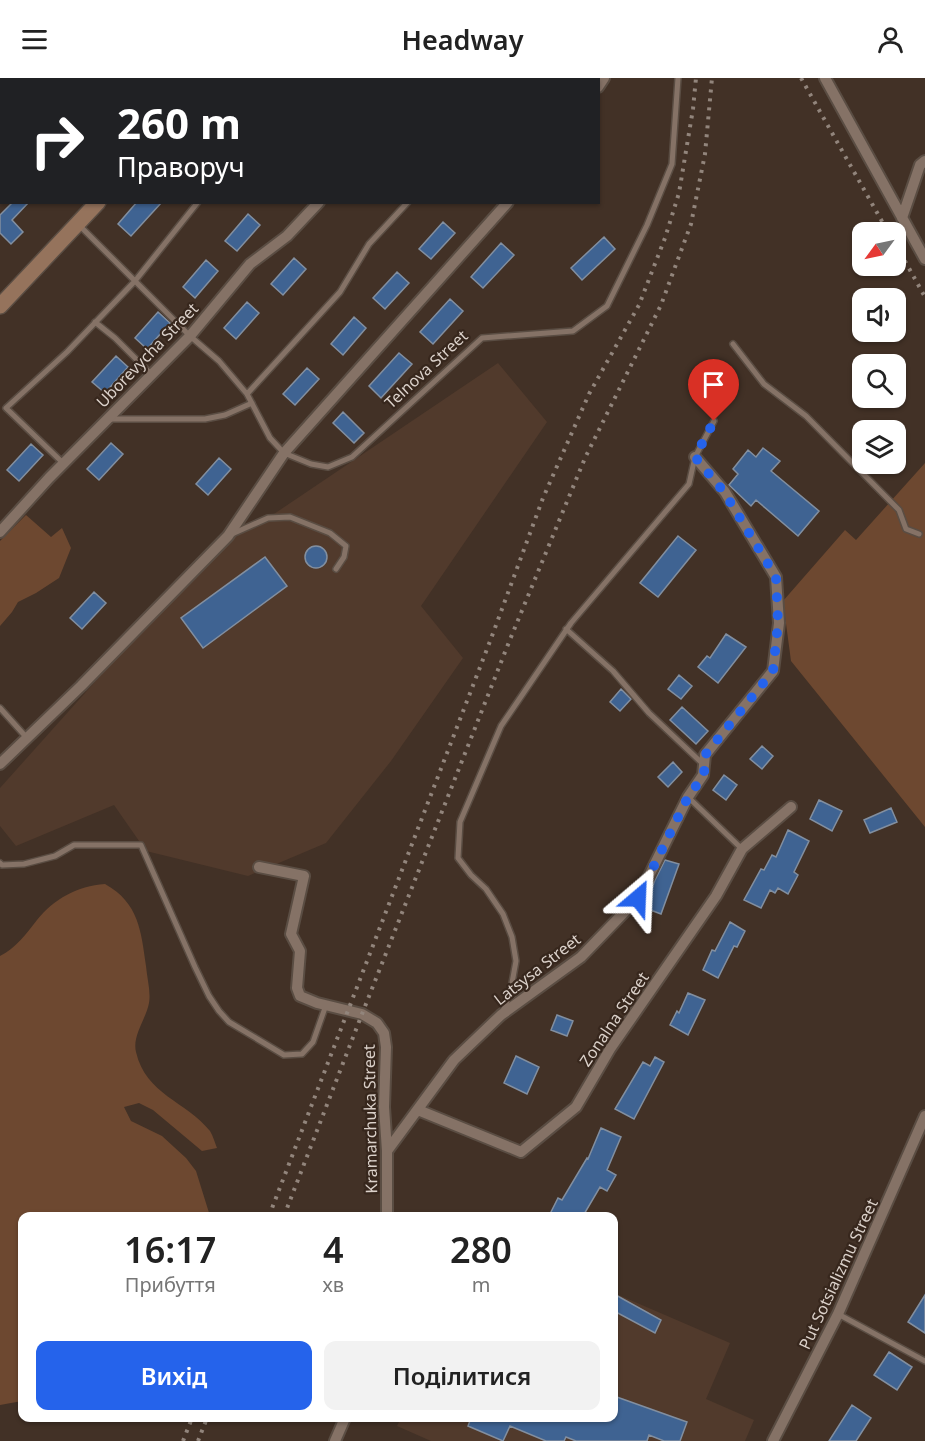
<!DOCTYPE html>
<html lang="uk">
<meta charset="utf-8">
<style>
body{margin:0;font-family:"Noto Sans",sans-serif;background:#f2f2f2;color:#222;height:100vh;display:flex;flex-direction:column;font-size:22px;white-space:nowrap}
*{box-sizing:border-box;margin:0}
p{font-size:20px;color:#767676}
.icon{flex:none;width:33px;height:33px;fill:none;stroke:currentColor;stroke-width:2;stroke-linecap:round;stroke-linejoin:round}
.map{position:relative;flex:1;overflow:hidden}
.details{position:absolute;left:18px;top:1134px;width:600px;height:210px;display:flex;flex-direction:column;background:#fff;border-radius:12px;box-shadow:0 2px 4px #0004}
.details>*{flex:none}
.banner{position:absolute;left:0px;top:0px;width:600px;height:126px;box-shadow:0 2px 4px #0004;background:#202124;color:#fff;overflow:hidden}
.needle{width:39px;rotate:237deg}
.buttons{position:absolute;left:852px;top:144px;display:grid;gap:12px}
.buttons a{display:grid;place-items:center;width:54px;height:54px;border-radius:12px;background:#fff;box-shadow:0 2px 4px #0004;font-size:30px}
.pin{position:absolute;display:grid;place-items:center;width:51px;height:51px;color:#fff;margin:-62px -26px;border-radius:50% 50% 50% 0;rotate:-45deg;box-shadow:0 0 6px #0007}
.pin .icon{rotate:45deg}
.me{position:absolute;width:66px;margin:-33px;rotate:26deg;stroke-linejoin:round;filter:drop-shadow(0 0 4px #0008)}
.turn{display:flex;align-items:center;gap:21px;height:126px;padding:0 18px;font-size:27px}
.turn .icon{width:78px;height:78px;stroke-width:2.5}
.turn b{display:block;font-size:42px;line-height:51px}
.eta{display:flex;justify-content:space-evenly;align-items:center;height:102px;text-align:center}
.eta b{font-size:36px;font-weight:600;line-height:42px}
.button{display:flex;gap:12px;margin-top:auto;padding:12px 18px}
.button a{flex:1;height:69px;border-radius:12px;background:#2563eb;color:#fff;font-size:24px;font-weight:600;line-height:69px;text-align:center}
.button a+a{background:#f2f2f2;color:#222}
header{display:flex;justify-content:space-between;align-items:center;height:78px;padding:0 18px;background:#fff;font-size:27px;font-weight:600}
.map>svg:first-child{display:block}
.built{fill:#513a2c}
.green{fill:#6d4830}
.building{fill:#3f6392;stroke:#828fa0;stroke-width:1.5}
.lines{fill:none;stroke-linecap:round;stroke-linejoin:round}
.lane-casing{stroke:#5a4d43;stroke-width:8}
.street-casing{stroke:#5a4d43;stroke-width:14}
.secondary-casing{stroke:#5a4d43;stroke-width:18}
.lane{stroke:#857266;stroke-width:5}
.street{stroke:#857266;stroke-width:10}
.secondary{stroke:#95735c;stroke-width:15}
.rail{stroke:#92857c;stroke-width:4;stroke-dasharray:3 6;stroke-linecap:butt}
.route{stroke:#2563eb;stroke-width:10;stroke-dasharray:0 18}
.labels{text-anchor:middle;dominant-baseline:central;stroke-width:4.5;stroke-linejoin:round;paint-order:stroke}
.street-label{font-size:16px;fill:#dbd1ca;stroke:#37271d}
</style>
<header><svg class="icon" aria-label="menu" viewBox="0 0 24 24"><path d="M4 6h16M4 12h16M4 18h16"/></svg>Headway<svg class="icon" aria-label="person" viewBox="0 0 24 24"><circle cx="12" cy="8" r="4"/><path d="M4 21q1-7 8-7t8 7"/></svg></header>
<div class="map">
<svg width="925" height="1363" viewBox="0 0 925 1363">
<rect width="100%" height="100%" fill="#423126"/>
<path class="built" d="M 498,285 L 547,344 L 421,528 L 463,580 L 391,683 L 326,765 L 248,798 L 146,773 L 114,727 L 16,768 L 0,748 L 0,710 L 204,482 L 254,445 L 268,440 Z
M 614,1215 L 730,1265 L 706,1321 L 754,1342 L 745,1363 L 431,1363 L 397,1348 L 401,1340 L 614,1340 Z"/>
<path class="green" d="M 925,385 L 925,749 L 791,583 L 783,523 L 845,452 L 856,462 Z
M 26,437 L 51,459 L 62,450 L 71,470 L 59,500 L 36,515 L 18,524 L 12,534 L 0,548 L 0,463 Z
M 105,806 C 139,825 141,853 146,888 C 147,900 151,914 149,925 C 146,941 132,958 136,974 C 146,1017 186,1023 210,1053 C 213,1058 215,1065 217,1070 L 202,1073 L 153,1032 L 139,1025 L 124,1029 L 131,1043 L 162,1058 L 186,1080 L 196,1093 L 210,1138 L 22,1138 L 22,1323 L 0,1327 L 0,878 C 16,870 26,856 37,842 C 54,821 77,808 105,806 Z"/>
<path class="building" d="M 13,124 L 29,124 L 12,142 L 23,154 L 11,166 L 0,155 L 0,137 Z
M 137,124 L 162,124 L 131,158 L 118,146 Z
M 248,136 L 260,147 L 237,173 L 225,163 Z
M 443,144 L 455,155 L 431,181 L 419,171 Z
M 604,159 L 615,171 L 582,202 L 571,190 Z
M 501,165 L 514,177 L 483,210 L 471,199 Z
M 294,180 L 306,191 L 283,217 L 271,206 Z
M 206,182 L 218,193 L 195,220 L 183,209 Z
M 397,194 L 409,205 L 385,231 L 373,220 Z
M 450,221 L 463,233 L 433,266 L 420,254 Z
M 247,224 L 259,235 L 236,261 L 224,250 Z
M 158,234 L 170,245 L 147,271 L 135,260 Z
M 354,239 L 366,250 L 343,277 L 331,266 Z
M 399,275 L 412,286 L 381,320 L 369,308 Z
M 116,278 L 128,289 L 105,315 L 92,304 Z
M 307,290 L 319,301 L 295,327 L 283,316 Z
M 343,334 L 364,355 L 354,365 L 333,345 Z
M 111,365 L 123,376 L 99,402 L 87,391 Z
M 31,366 L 43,377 L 19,403 L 7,392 Z
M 763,370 L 780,383 L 771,393 L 819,433 L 798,458 L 756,422 L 751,428 L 729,407 L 738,396 L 733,391 L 748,372 L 756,379 Z
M 219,380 L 231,391 L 208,417 L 196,406 Z
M 678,458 L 696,472 L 658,519 L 640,505 Z
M305 479a11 11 0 1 1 22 0a11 11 0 1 1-22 0Z
M 265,479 L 287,508 L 203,570 L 181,540 Z
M 94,514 L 106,525 L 82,551 L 70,540 Z
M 726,556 L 746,569 L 718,605 L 698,589 L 707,578 L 710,580 Z
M 679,597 L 692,608 L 681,621 L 668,611 Z
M 621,611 L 631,621 L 620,633 L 610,624 Z
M 682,629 L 708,653 L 696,666 L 670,642 Z
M 762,668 L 773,678 L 762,691 L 750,681 Z
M 673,684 L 682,694 L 668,709 L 658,699 Z
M 724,697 L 737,707 L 726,722 L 713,712 Z
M 819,722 L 842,733 L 832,753 L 810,741 Z
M 891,730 L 897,744 L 870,755 L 864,742 Z
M 788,752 L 809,763 L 794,794 L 798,797 L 788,816 L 778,810 L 775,815 L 770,812 L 761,830 L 744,822 L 761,791 L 764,792 L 772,777 L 776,779 Z
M 665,782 L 679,786 L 661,836 L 645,830 L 655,802 Z
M 730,844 L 745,853 L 737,869 L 734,868 L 718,900 L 703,892 L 712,872 L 715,873 Z
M 688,915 L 705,922 L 688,957 L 670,947 L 677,933 L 679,935 Z
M 557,937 L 573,943 L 567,958 L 551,952 Z
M 516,978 L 539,989 L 527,1016 L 504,1005 Z
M 655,979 L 664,984 L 634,1041 L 615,1031 L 643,984 L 650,988 Z
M 601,1050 L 621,1059 L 607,1092 L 616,1097 L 607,1113 L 600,1109 L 583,1138 L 549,1138 L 558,1120 L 562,1122 L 587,1080 L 588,1081 Z
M 614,1216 L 661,1242 L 655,1255 L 614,1233 Z
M 925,1217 L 925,1255 L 908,1244 Z
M 889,1274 L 912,1289 L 897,1312 L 874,1297 Z
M 614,1318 L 687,1344 L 680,1363 L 664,1363 L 649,1357 L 647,1363 L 576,1363 L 566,1359 L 564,1363 L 546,1363 L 510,1348 L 503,1363 L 468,1348 L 471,1340 L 614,1340 Z
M 852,1327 L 871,1340 L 856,1363 L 829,1363 Z"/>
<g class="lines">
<g class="lane-casing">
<path id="lane" d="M 84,0 L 85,2
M 507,0 L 508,2
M 79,147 L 190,258 L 219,283 L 247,316 L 270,360 L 284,375 L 311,386 L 328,389 L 352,379 L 482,260 L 573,253 L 607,228 L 647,147 L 672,86 L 678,0
M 95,244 L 115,260 L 151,296
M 733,266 L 764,306 L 806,338 L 899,432 L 906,451 L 919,456
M 247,316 L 340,214 L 369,166 L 408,124
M 110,341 L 205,341 L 225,337 L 252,325
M 63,385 L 6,330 L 67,274 L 135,203 L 198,124
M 232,456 L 268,440 L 290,439 L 330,455 L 346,468 L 344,479 L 336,491
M 566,551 L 613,593 L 649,635 L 703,686
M 0,630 L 27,660
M 688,719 L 742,771
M 0,785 L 2,787 L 24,786 L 55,778 L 74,767 L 141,767 L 195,889 L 209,918 L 219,933 L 229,944 L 284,977 L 302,976 L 313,964 L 326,927
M 503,933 L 510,916 L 516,883 L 512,859 L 503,836 L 486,811 L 471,797 L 458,780 L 460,744 L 501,648 L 571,545 L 689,406 L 695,379 L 714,343
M 838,1236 L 925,1283"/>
</g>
<g class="street-casing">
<path id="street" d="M 825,0 L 925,181
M 429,2 L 430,0
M 598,9 L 604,0
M 902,140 L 920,87 L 925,83
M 0,454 L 49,400 L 190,258 L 250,186 L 287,158 L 319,124
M 0,686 L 81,608 L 228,458 L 284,375 L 508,124
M 259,789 L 304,798 L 291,856 L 300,873 L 297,910 L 300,918 L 317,925 L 362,936 L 377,945 L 384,955 L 386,969 L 384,1029 L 387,1073 L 387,1138
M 418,1032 L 521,1074 L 576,1029 L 610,971 L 716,818 L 742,771 L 791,729
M 387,1073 L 454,982 L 501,937 L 581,879 L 638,820 L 688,719 L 703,697 L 705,677 L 773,593 L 779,545 L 776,499 L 725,414 L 695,379
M 335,1363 L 345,1340
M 773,1363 L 838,1236 L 925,1038"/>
</g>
<g class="secondary-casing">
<path id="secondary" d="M 214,2 L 215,0
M 0,228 L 98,124"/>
</g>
<use href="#lane" class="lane"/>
<use href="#street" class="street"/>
<use href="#secondary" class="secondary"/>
<path class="rail" d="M 801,0 L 888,154
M 896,167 L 925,219
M 269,1138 L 492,558 L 543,420 L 589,316 L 639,227 L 665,160 L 679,115 L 693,31 L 696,0
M 284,1138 L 362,936 L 509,564 L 585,380 L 661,227 L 691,146 L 705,76 L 712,0
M 183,1363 L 192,1340
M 198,1363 L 207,1340"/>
</g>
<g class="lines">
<path class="route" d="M 638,820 L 688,719 L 704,697 L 705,677 L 773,593 L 778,545 L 776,499 L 724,414 L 695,379 L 714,343"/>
</g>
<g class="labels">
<g class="street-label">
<text transform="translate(147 277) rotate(-46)">Uborevycha Street</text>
<text transform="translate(426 291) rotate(-43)">Telnova Street</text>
<text transform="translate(537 891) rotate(-38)">Latsysa Street</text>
<text transform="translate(614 941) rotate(-56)">Zonalna Street</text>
<text transform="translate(370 1041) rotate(-91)">Kramarchuka Street</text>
<text transform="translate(838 1196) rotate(-65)">Put Sotsializmu Street</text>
</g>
</g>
</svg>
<div class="buttons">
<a><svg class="needle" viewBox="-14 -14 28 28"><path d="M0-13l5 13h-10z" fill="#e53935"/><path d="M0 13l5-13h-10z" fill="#767676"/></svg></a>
<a><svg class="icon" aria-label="sound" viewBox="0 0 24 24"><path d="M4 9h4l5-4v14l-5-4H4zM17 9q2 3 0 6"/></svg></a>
<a><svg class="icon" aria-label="search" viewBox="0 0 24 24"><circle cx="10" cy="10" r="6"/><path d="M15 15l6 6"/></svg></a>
<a><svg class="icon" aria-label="layers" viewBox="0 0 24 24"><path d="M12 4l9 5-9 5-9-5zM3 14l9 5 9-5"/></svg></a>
</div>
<div class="pin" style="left:714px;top:343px;background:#d93025"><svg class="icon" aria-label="arrive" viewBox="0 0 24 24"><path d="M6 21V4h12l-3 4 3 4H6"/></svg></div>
<svg class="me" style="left:638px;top:820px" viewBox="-20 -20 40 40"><path d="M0-17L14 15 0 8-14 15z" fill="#2563eb" stroke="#fff" stroke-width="4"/></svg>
<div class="banner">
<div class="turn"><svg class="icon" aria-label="right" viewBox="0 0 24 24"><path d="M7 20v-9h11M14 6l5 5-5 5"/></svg><div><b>260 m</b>Праворуч</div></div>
</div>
<section class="details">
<div class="eta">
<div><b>16:17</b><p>Прибуття</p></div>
<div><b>4</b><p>хв</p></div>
<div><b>280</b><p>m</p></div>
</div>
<div class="button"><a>Вихід</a><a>Поділитися</a></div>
</section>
</div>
